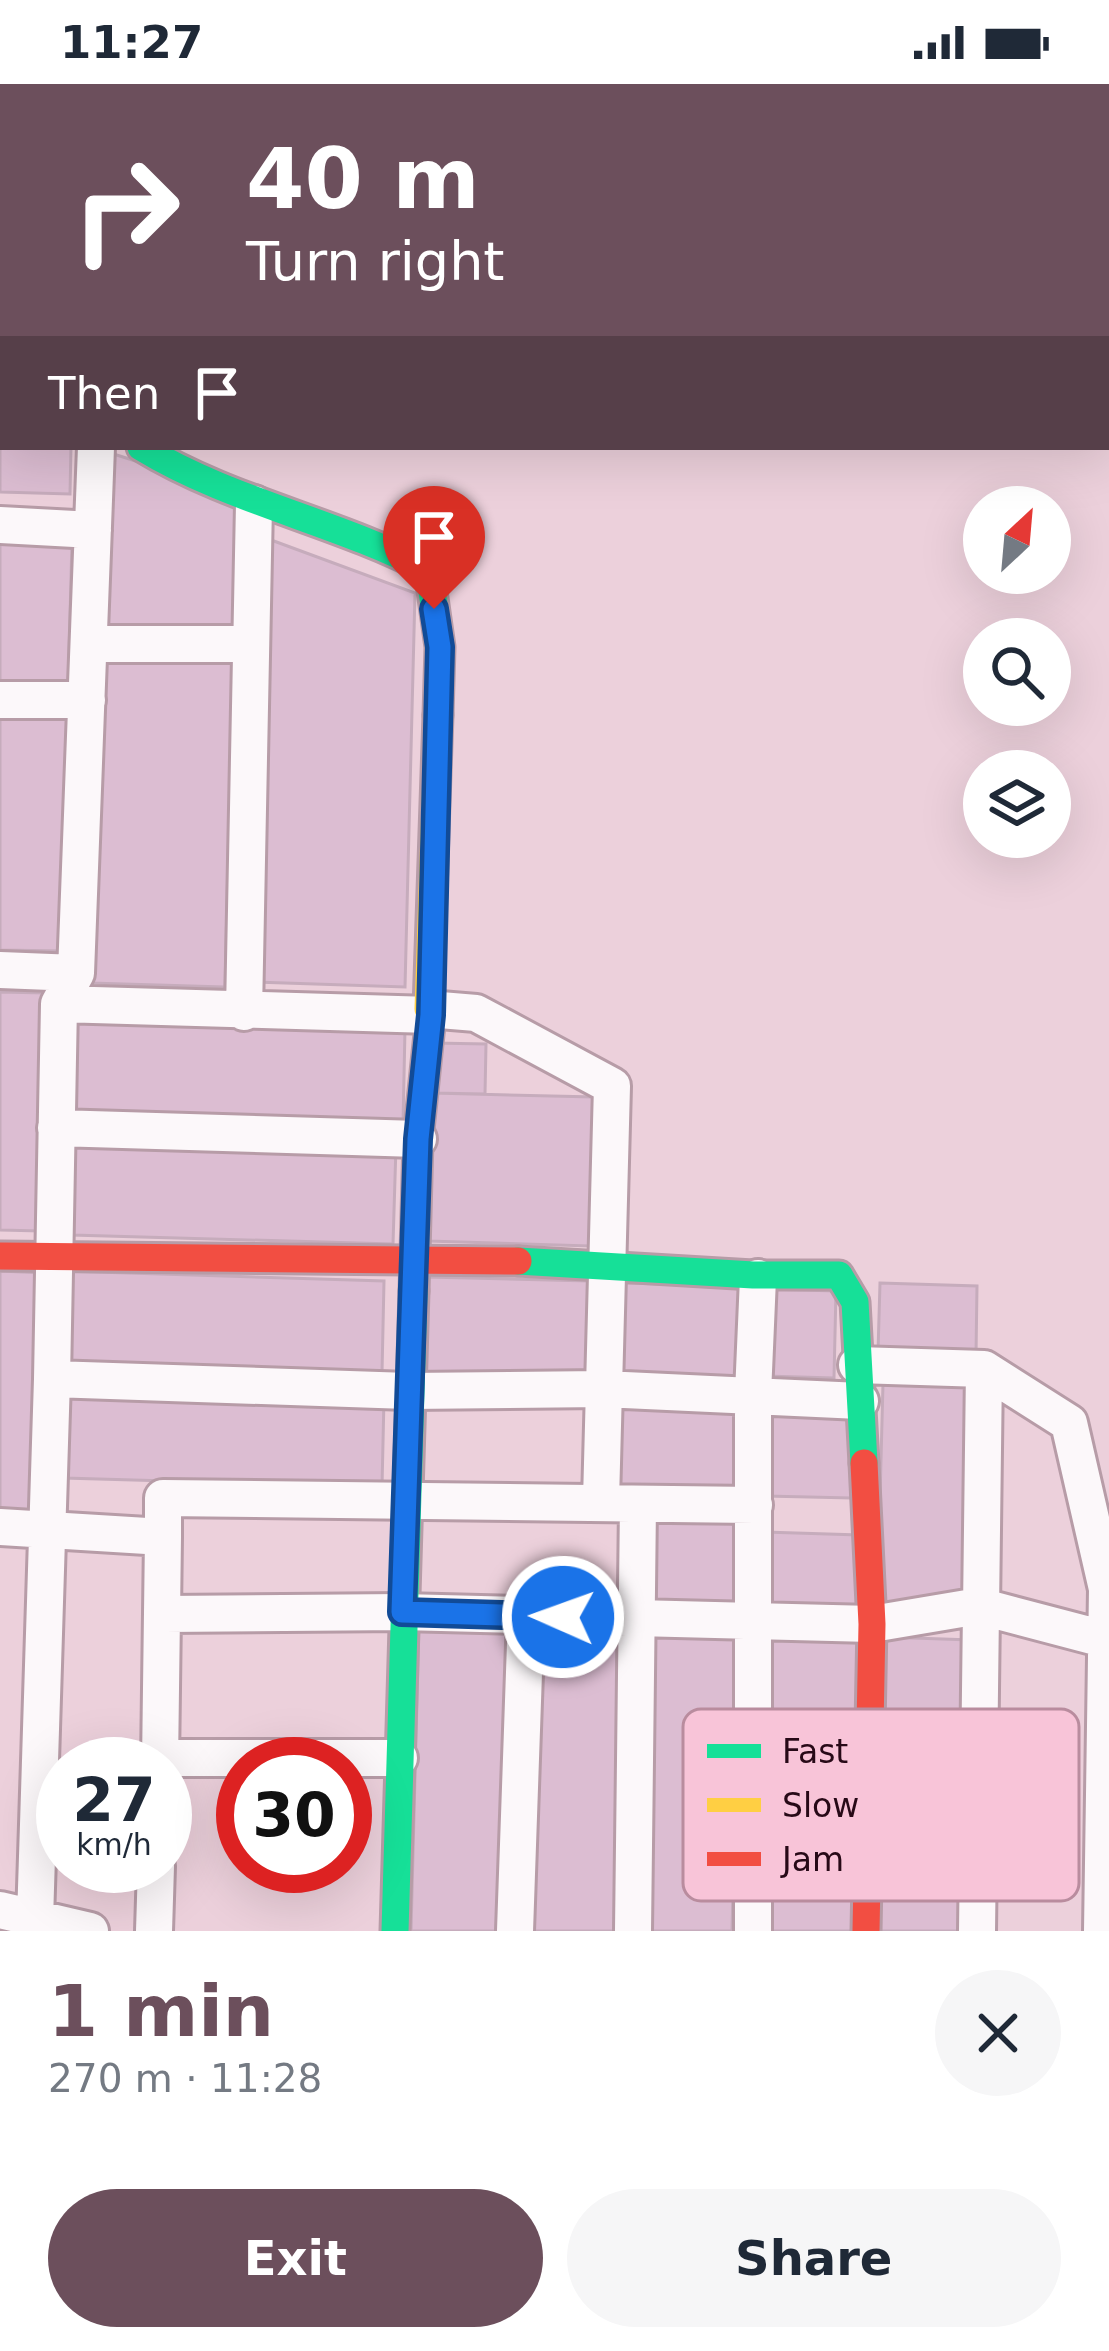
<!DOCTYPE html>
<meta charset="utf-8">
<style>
body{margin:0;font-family:"DejaVu Sans",sans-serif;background:#f6f6f7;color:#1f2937;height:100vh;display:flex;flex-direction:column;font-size:45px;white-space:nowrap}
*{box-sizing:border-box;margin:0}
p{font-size:39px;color:#747a83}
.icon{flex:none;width:66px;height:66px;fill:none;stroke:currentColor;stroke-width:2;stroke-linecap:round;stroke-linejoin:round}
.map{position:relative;height:1847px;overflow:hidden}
.drawer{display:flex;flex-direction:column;background:#fff;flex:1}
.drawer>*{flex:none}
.banner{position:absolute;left:0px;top:0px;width:1110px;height:366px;box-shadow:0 12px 48px #0002;background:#6c4f5c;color:#fff;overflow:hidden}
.needle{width:78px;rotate:26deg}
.tools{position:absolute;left:963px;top:402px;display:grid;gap:24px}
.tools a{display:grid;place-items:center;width:108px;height:108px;border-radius:50%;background:#fff;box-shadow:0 12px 48px #0002;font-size:60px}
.speed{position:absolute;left:36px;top:1653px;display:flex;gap:24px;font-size:60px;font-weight:700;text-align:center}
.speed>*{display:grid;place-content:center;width:156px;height:156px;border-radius:50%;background:#fff;box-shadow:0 12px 48px #0002;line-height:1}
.speed small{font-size:30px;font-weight:400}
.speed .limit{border:18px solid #d22;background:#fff;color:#111}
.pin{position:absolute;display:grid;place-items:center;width:102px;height:102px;color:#fff;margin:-123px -51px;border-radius:50% 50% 50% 0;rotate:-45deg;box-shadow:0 0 12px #0007}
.pin .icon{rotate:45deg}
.me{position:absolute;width:132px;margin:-66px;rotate:272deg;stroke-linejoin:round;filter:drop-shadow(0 0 9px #0008)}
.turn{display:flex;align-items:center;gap:42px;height:252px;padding:0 48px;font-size:54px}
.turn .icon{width:156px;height:156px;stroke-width:2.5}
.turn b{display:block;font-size:84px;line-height:102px}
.then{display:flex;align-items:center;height:114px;padding:0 48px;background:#0003;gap:24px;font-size:45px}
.round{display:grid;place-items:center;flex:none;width:126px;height:126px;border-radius:63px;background:#f6f6f7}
.headline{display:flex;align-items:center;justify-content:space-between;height:204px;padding:0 48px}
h1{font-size:72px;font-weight:600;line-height:90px;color:#6c4f5c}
.cta{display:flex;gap:24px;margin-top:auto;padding:24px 48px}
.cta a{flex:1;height:138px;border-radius:72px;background:#6c4f5c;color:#fff;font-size:48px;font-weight:600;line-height:138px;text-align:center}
.cta a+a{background:#f6f6f7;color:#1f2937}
.status{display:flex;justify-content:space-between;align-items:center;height:84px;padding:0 60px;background:#fff;direction:ltr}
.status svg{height:33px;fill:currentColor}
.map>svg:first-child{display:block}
.building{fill:#dcbdd2;stroke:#c6acbc;stroke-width:3}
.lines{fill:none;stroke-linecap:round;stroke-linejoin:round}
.street-casing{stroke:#b79ca7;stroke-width:42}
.fast-casing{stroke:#b79ca7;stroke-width:33}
.slow-casing{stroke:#b79ca7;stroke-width:33}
.jam-casing{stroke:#b79ca7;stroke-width:33}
.street{stroke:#fcf8fa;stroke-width:36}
.fast{stroke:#16e098;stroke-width:27}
.slow{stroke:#ffcf43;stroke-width:27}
.jam{stroke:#f24e42;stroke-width:27}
.rail-casing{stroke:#c8c0c3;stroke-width:14}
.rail{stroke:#f8c4d8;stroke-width:9;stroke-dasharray:27;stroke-linecap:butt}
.route-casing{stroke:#114b97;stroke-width:30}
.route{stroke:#1a73e8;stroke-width:21}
.key{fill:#f8c4d8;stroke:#b98c9e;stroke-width:3}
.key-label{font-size:33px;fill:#270917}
</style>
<div class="status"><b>11:27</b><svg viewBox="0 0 49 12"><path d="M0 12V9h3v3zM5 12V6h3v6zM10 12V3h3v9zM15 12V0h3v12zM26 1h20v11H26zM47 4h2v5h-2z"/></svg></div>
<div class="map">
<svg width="1109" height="1847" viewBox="0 0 1109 1847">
<rect width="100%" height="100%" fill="#ecd0db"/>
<path class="building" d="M 0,333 L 3,363 L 71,363 L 70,410 L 0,408 Z
M 104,367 L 161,385 L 240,425 L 237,549 L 102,545 Z
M 263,453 L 415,509 L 405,903 L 255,898 Z
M 0,454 L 72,456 L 68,608 L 0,606 Z
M 98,568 L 233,572 L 225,903 L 90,899 Z
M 0,624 L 69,626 L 63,867 L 0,866 Z
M 0,908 L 46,909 L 40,1147 L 0,1146 Z
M 77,935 L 405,945 L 403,1040 L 74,1030 Z
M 433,959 L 486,960 L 485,1010 L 432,1009 Z
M 432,1009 L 594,1013 L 590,1162 L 428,1157 Z
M 75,1053 L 396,1062 L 393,1160 L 72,1151 Z
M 0,1187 L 44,1189 L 38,1431 L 0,1430 Z
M 64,1187 L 384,1197 L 382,1289 L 62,1280 Z
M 426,1193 L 590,1197 L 588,1293 L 424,1288 Z
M 623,1199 L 745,1202 L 742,1298 L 621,1294 Z
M 880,1199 L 977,1202 L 976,1271 L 878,1268 Z
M 767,1205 L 836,1207 L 834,1294 L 765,1292 Z
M 883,1299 L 970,1302 L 964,1531 L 877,1529 Z
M 66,1304 L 384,1314 L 382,1403 L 64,1394 Z
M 616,1312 L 744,1316 L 742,1415 L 614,1411 Z
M 768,1324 L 853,1326 L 851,1414 L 766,1412 Z
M 646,1428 L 743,1431 L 741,1518 L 644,1516 Z
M 764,1448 L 859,1451 L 857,1529 L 761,1526 Z
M 419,1538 L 511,1541 L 503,1847 L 411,1847 Z
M 534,1542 L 630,1545 L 622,1847 L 526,1847 Z
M 763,1544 L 864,1547 L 856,1847 L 755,1847 Z
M 652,1547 L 739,1550 L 732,1847 L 644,1847 Z
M 884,1553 L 971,1556 L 963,1847 L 876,1847 Z"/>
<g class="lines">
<g class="street-casing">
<path id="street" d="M 0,285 L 3,286
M 0,441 L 93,446
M 89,560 L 251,560
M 0,616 L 87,616
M 0,886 L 76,889
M 59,920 L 431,931
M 428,925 L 476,929 L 612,1002 L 601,1417
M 244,928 L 254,420
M 56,1044 L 418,1055
M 857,1281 L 984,1285 L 977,1847
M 984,1285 L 1069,1339 L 1107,1505 L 1102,1847
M 52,1295 L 408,1307 L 603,1305 L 860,1317
M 0,1443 L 163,1453 L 160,1680
M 163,1453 L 163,1414 L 754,1421
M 165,1530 L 402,1528 L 872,1540 L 979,1522 L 1104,1555
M 160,1674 L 399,1674
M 0,1826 L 90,1847
M 35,1836 L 52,1295 L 59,920 L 76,889 L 96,363
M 154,1847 L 156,1782
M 515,1847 L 526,1531
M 633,1847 L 638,1420
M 753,1847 L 753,1310 L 758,1194"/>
</g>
<g class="fast-casing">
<path id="fast" d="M 141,363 C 231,418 336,437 429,486 L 440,563 L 438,631
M 518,1177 L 753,1191 L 839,1191 L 855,1218 L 864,1379
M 395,1847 L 414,1207"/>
</g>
<g class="slow-casing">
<path id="slow" d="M 414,1207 L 418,1055 L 431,931 L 428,925 L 438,631"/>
</g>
<g class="jam-casing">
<path id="jam" d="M 0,1172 L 518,1177
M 864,1379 L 872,1540 L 866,1847"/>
</g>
<use href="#street" class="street"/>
<use href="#fast" class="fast"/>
<use href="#slow" class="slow"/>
<use href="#jam" class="jam"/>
<g class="rail-casing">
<path id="rail" d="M 347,0 L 353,3
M 1107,276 L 1109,277"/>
</g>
<use href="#rail" class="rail"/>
</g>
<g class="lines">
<g class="route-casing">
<path id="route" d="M 434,525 L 440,563 L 431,931 L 418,1055 L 402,1528 L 563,1533"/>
</g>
<use href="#route" class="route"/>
</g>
<rect x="683" y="1625" width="396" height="192" rx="18" class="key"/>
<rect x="707" y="1660" width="54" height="14" fill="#16e098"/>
<rect x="707" y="1714" width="54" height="14" fill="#ffcf43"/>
<rect x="707" y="1768" width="54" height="14" fill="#f24e42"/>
<g class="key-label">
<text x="782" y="1679">Fast</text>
<text x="782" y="1733">Slow</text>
<text x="782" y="1787">Jam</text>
</g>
</svg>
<div class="tools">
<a><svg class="needle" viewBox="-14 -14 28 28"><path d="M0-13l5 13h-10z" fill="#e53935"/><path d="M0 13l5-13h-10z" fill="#747a83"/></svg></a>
<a><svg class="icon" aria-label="search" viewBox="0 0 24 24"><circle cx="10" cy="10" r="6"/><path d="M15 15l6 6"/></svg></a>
<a><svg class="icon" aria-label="layers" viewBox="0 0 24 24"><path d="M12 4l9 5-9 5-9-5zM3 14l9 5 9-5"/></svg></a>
</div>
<div class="speed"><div>27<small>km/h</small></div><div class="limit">30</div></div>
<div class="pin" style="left:434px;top:525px;background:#d93025"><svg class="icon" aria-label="arrive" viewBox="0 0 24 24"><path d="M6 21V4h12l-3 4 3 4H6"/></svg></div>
<svg class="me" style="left:563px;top:1533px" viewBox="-20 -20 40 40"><circle r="17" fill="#1a73e8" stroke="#fff" stroke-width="3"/><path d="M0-11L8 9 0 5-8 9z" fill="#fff"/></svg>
<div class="banner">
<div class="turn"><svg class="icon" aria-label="right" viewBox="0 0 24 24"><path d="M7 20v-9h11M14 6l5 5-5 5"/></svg><div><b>40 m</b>Turn right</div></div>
<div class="then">Then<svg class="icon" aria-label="arrive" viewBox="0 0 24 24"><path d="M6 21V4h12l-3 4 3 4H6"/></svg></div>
</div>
</div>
<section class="drawer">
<div class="headline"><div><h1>1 min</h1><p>270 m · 11:28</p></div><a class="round"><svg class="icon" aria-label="close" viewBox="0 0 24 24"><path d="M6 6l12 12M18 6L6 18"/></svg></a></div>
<div class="cta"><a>Exit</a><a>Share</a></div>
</section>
